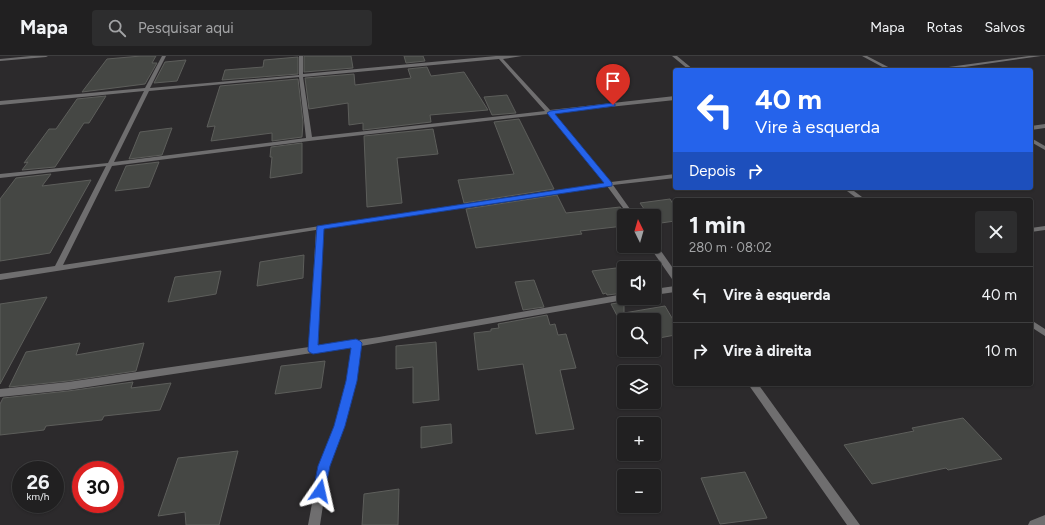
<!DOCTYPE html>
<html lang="pt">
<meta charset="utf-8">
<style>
body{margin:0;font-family:Figtree,sans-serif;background:#2d2d2e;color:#f1f3f6;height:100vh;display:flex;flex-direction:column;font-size:15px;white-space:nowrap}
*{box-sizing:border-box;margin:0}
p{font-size:13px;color:#a2a3a5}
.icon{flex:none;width:22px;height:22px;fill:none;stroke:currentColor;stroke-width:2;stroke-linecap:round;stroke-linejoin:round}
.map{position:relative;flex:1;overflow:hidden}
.details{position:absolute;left:673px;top:142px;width:360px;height:188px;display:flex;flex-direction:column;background:#212021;border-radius:4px;box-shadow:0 1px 3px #0004,0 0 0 1px #3e3e3f}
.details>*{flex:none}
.hud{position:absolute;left:673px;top:12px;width:360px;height:122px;border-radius:4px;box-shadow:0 1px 3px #0004,0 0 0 1px #3e3e3f;background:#2563eb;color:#fff;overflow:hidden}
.needle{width:26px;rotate:355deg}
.tools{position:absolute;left:617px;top:153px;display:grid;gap:8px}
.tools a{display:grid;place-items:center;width:44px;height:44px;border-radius:4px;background:#212021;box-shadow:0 1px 3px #0004,0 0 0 1px #3e3e3f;font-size:20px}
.speed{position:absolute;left:12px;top:405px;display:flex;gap:8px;font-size:20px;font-weight:700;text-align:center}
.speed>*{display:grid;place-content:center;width:52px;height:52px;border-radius:50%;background:#212021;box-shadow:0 1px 3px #0004,0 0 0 1px #3e3e3f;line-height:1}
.speed small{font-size:10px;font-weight:400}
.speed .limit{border:6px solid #d22;background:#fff;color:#111}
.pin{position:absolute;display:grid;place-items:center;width:34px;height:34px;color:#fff;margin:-41px -17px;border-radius:50% 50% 50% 0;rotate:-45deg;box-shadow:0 0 4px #0007}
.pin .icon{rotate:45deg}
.me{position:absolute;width:44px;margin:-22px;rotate:11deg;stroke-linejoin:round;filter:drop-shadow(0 0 3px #0008)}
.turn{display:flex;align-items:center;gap:14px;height:84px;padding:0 16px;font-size:18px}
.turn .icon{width:52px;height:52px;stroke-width:2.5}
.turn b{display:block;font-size:28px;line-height:34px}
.then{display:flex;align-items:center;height:38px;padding:0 16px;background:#0003;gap:8px;font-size:15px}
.round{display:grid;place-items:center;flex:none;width:42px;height:42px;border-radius:4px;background:#2d2d2e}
.head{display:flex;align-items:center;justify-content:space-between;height:68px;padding:0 16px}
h1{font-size:24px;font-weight:700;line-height:30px}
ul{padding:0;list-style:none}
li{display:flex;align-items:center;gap:12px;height:56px;padding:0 16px;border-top:1px solid #3e3e3f}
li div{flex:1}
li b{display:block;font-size:15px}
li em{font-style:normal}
header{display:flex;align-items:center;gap:24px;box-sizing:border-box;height:56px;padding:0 20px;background:#212021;border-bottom:1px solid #3e3e3f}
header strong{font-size:19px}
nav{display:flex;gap:22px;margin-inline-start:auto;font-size:14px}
.search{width:280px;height:36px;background:#2d2d2e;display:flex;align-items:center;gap:10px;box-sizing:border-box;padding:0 14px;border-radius:4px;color:#a2a3a5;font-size:15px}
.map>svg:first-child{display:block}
.building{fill:#454744;stroke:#5d5e5b}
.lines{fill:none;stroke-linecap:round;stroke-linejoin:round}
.minor{fill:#6f6e6f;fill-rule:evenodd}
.route{fill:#2563eb;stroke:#184099}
</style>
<header>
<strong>Mapa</strong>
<div class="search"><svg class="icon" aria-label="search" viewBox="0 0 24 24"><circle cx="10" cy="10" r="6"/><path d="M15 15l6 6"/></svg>Pesquisar aqui</div>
<nav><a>Mapa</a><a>Rotas</a><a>Salvos</a></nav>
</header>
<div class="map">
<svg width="1045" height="469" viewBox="0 0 1045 469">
<rect width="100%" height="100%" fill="#2c2a2c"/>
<path class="building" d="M 141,0 L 156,0 L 152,7 L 157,7 L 145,28 L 82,36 L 107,3 Z
M 304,0 L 351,0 L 353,12 L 304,16 Z
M 404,0 L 423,0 L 425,5 L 406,7 Z
M 298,1 L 298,18 L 222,24 L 225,14 L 263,11 L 264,4 Z
M 186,4 L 177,25 L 154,27 L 165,6 Z
M 427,11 L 431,20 L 464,16 L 488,54 L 430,59 L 431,66 L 363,74 L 363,67 L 349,69 L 348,47 L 309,53 L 305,22 L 354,18 L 355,29 L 411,22 L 408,13 Z
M 298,23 L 303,66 L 302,81 L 272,85 L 272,77 L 211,85 L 215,70 L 207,71 L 220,30 Z
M 507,39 L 516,57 L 492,59 L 484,41 Z
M 106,40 L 89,67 L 84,67 L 55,111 L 22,114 L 28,106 L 24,107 L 49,73 L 56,73 L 77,43 Z
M 519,63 L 554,133 L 464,147 L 458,124 L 514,118 L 494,66 Z
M 172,72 L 162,99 L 129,103 L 140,76 Z
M 433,73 L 438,98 L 397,102 L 402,147 L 367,151 L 364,80 Z
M 302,87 L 302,117 L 270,122 L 272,101 L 270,101 L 271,91 Z
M 159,106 L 149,131 L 115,135 L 126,110 Z
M 51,118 L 42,130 L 91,124 L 50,197 L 0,205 L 0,143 L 16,122 Z
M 557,139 L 566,157 L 620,151 L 627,160 L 624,160 L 624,170 L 580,175 L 582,178 L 476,192 L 466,153 Z
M 670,143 L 675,151 L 675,165 L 654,168 L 654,160 L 649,160 L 640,147 Z
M 304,199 L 303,222 L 257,230 L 260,206 Z
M 624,211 L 624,237 L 607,239 L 606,237 L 603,238 L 592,215 Z
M 221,215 L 216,238 L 168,246 L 175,221 Z
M 534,224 L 544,251 L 523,254 L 515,226 Z
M 47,241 L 0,328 L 0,248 Z
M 624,246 L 624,257 L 665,250 L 675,267 L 675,279 L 654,283 L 654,264 L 624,264 L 624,273 L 611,248 Z
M 547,259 L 550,269 L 555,268 L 558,279 L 566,278 L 576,312 L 560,314 L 574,373 L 536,378 L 523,308 L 478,314 L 474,277 L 491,275 L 491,273 L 499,272 L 498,268 Z
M 436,286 L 439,344 L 413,347 L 413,311 L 396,313 L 396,290 Z
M 80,287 L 76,299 L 144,287 L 136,315 L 68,325 L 9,331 L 26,296 Z
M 325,305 L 321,332 L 275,338 L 281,310 Z
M 133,326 L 131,332 L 171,327 L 160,354 L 104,360 L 102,364 L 46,370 L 44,374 L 0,379 L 0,348 L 3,342 L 68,335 Z
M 963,362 L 1002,403 L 948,414 L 946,412 L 872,428 L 844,389 L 914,375 L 912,372 Z
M 451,368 L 452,387 L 421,392 L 421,371 Z
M 238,395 L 219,469 L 186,469 L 185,456 L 158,460 L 178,402 Z
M 745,416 L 767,462 L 720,468 L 701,422 Z
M 399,433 L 398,469 L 362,469 L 364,438 Z"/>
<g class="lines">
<path class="minor" d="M 31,0 L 48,0 L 46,1 L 0,5 L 0,3 Z
M 162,0 L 166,0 L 150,32 L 299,19 L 299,0 L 303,0 L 303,18 L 496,0 L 522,0 L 503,3 L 550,54 L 675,40 L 675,44 L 553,57 L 611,126 L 675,118 L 675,122 L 613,129 L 635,160 L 629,160 L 607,130 L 323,173 L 318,290 L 379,281 L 624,238 L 624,242 L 627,242 L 624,244 L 361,290 L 356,325 L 344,371 L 329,410 L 320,469 L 308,469 L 319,410 L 334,371 L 346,325 L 352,291 L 68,334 L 0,341 L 0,333 L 68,326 L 309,291 L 316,174 L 0,224 L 0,218 L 55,210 L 106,110 L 0,122 L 0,118 L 108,107 L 144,35 L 0,49 L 0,45 L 145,32 ZM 499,3 L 545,55 L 312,81 L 303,21 ZM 299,21 L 306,82 L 114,106 L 149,35 ZM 548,58 L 605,127 L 63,209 L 112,110 L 309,85 Z
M 672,0 L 677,0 L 694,14 L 689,14 Z
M 862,0 L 867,0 L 894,14 L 888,14 Z
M 1029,0 L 1041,0 L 944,14 L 932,14 L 934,13 Z
M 1045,68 L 1045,72 L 1031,74 L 1031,70 Z
M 1031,82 L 1045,90 L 1045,94 L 1031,86 Z
M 843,132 L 850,132 L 866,144 L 859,144 Z
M 1045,170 L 1045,174 L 1031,176 L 1031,172 Z
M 654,188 L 656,188 L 675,215 L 675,224 L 672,223 L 649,190 L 654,190 Z
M 675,230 L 675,236 L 654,239 L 654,233 Z
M 1031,264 L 1045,273 L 1045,280 L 1031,271 Z
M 748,328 L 758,328 L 860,469 L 847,469 Z
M 1045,459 L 1045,469 L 1028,469 L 1030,465 Z"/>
</g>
<path class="route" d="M 613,47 L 615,48 L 615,50 L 555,58 L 612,127 L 612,130 L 324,173 L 318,289 L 356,283 L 360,285 L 362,287 L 357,325 L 345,370 L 330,410 L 324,439 L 320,441 L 315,439 L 313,435 L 318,410 L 334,370 L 346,325 L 351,292 L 313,298 L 309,296 L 308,294 L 317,170 L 604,127 L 547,57 L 550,55 Z"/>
</svg>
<div class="tools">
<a><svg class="needle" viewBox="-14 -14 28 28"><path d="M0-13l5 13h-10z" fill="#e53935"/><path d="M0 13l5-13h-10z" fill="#a2a3a5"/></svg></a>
<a><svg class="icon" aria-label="sound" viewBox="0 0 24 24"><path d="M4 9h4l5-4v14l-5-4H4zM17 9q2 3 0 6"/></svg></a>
<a><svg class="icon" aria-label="search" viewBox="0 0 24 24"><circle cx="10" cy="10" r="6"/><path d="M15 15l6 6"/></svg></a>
<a><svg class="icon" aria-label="layers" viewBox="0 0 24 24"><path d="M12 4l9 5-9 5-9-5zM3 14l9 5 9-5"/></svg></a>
<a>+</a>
<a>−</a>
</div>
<div class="speed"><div>26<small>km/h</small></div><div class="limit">30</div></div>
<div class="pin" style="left:613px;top:49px;background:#d93025"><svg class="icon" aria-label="arrive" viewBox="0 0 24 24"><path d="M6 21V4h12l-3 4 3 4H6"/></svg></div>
<svg class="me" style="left:320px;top:435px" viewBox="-20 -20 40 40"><path d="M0-17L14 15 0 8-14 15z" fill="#2563eb" stroke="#fff" stroke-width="4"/></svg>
<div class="hud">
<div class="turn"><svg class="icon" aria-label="left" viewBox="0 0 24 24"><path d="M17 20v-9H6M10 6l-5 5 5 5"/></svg><div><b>40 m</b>Vire à esquerda</div></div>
<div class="then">Depois<svg class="icon" aria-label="right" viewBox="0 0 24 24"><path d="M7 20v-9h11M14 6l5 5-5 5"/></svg></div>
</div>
<section class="details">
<div class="head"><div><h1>1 min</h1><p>280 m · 08:02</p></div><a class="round"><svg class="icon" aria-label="close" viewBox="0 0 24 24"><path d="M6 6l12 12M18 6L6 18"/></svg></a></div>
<ul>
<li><svg class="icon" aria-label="left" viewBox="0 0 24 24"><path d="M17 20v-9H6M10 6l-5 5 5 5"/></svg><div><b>Vire à esquerda</b></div><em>40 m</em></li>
<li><svg class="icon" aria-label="right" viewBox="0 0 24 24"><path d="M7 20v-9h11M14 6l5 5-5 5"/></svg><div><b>Vire à direita</b></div><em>10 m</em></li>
</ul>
</section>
</div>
